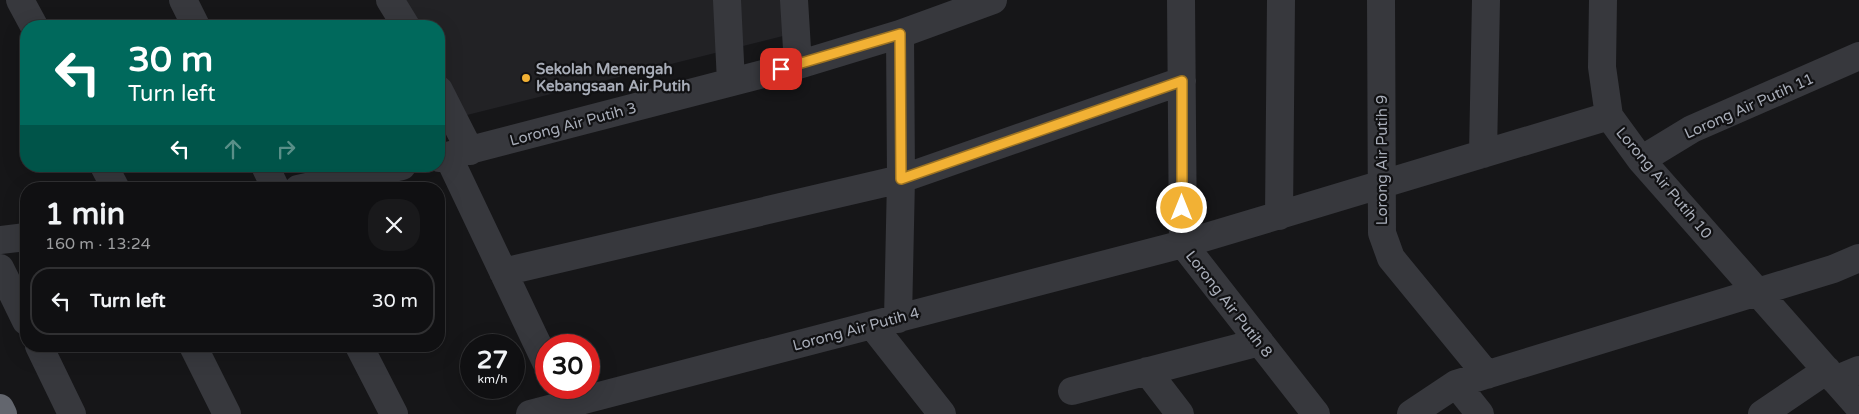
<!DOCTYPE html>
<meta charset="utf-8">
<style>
body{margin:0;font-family:"Varela Round",sans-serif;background:#19191b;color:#f1f3f6;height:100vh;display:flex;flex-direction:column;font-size:19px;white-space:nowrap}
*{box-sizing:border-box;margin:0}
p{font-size:16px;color:#9c9d9f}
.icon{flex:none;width:28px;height:28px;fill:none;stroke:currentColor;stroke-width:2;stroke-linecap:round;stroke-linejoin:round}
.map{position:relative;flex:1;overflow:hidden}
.sheet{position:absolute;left:20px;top:182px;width:425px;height:170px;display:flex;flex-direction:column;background:#101012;border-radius:20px;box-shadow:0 5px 20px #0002,0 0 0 1px #303032}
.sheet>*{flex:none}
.guide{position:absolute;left:20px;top:20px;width:425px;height:152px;border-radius:20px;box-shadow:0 5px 20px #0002,0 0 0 1px #303032;background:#00695c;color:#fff;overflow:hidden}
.speed{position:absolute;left:460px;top:334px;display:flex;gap:10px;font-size:25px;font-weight:700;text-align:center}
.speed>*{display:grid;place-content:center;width:65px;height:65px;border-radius:50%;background:#101012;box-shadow:0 5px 20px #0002,0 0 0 1px #303032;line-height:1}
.speed small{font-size:12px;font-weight:400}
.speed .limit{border:8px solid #d22;background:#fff;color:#111}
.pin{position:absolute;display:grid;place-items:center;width:42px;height:42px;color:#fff;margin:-21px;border-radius:10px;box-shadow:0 2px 8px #0006}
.me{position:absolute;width:55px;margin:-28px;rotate:0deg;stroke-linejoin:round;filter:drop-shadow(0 0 4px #0008)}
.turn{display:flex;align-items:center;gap:18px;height:105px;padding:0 25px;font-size:22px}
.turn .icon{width:65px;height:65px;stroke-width:2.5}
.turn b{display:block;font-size:35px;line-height:42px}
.lanes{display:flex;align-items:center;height:48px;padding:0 25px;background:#0003;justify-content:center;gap:25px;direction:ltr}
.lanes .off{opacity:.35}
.round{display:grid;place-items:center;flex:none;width:52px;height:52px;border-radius:20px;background:#19191b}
.head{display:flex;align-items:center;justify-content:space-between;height:85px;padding:0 25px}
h1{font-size:30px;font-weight:700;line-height:38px}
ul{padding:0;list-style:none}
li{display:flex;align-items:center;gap:15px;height:68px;margin:0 10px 8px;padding:0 15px;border:2px solid #303032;border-radius:20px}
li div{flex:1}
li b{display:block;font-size:19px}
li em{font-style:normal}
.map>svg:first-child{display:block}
.built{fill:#222225}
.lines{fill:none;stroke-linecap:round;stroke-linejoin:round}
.minor{stroke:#37383d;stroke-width:28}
.highway{stroke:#63666e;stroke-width:28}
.route-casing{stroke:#9d7322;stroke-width:12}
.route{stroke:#f2b134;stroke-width:9}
.poi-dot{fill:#f2b134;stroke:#111113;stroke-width:2}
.labels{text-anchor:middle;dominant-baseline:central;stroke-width:4.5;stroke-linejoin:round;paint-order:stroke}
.poi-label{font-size:15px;font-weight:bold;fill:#a8adb8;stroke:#111113;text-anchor:start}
.street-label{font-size:15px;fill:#a8adb8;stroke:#111113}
</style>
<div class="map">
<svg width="1859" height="414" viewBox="0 0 1859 414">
<rect width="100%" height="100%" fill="#161618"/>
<path class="built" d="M 377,0 L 785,0 L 787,35 L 439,122 L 439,26 L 389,26 Z"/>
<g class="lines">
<path class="minor" d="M 20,0 L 34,26
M 183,0 L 196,26
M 390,0 L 406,26
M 727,0 L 731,82
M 794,0 L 798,65
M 1181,0 L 1183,244 L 1316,414
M 1381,0 L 1382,233 L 1391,258 L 1487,375
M 1603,0 L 1602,67 L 1609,116 L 1641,160 L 1859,407
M 439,90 L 470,151
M 1483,154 L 1486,0
M 448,156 L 546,362
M 439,158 L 798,65 L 900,34 L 993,0
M 1641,160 L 1692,129 L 1859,56
M 104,166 L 116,189
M 265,166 L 276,189
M 298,189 L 402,166
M 1279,216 L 1281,0
M 0,240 L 26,237
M 0,268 L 26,321
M 503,272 L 901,179 L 1182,81
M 898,319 L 901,179 L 900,34
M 872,325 L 942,414
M 39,346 L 72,414
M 193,346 L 227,414
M 359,346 L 394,414
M 1147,371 L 1180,414
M 1835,380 L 1859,370
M 1456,384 L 1480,414
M 1072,391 L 1260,342
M 530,414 L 1183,244 L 1609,116
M 1411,414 L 1456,384 L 1833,269 L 1859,258
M 1762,414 L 1827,370"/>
<path class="highway" d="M 0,408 L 3,414"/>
</g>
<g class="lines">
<g class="route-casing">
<path id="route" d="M 781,69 L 900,34 L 901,179 L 1182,81 L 1182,208"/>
</g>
<use href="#route" class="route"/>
</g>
<circle class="poi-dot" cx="526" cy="78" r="5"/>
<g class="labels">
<g class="poi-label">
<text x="536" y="69">Sekolah Menengah<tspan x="536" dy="17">Kebangsaan Air Putih</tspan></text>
</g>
<g class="street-label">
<text transform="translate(1749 106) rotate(-24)">Lorong Air Putih 11</text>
<text transform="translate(573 124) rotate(-15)">Lorong Air Putih 3</text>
<text transform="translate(1382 160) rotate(-90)">Lorong Air Putih 9</text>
<text transform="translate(1664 183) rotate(50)">Lorong Air Putih 10</text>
<text transform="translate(1229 304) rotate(52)">Lorong Air Putih 8</text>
<text transform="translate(856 329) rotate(-15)">Lorong Air Putih 4</text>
</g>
</g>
</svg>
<div class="speed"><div>27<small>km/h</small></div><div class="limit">30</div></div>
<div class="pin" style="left:781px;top:69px;background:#d93025"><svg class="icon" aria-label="arrive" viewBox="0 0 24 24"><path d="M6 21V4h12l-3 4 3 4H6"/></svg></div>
<svg class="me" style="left:1182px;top:208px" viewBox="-20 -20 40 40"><circle r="17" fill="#f2b134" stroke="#fff" stroke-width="3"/><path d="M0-11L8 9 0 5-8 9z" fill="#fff"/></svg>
<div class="guide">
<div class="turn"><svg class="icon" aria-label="left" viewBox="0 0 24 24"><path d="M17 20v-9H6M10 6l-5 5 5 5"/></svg><div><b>30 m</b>Turn left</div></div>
<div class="lanes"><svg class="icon" aria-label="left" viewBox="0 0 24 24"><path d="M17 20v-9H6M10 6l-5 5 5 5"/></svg><svg class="icon off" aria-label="ahead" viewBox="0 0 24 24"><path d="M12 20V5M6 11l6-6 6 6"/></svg><svg class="icon off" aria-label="right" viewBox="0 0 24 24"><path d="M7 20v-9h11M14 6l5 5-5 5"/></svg></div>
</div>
<section class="sheet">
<div class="head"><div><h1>1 min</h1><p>160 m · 13:24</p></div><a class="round"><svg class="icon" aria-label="close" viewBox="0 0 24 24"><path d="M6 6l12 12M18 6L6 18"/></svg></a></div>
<ul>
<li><svg class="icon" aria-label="left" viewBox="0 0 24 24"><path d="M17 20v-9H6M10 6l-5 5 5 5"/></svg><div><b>Turn left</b></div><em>30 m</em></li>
</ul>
</section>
</div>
